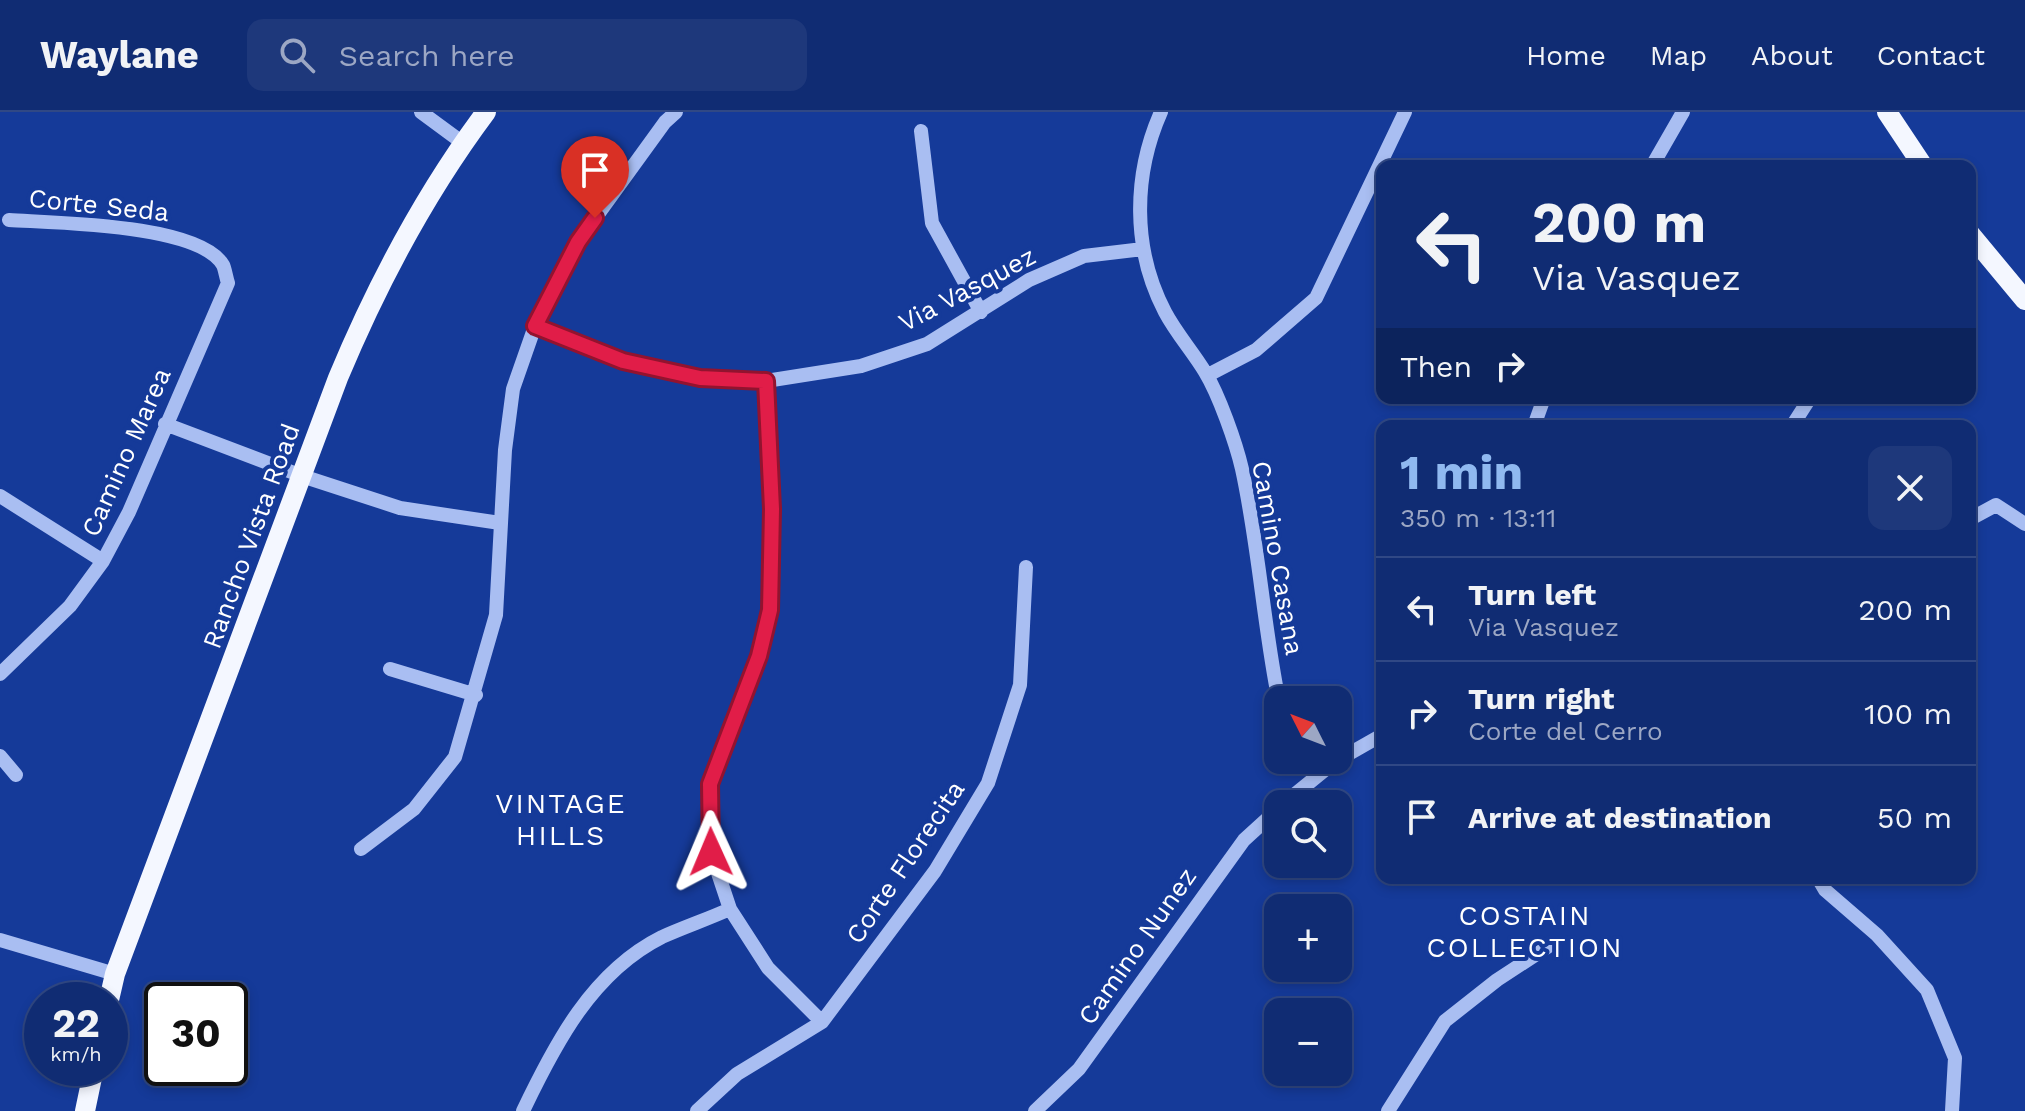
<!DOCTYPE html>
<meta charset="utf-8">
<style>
body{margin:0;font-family:"Work Sans",sans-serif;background:#1e387b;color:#f1f3f6;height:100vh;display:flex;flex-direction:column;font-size:30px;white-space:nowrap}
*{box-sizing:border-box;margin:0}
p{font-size:26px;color:#9ca7c4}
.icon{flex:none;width:44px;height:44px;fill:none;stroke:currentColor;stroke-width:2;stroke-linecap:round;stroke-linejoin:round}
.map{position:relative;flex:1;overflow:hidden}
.panel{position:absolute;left:1376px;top:308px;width:600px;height:464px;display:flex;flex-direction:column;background:#102c73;border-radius:16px;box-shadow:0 4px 12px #0003,0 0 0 2px #304885}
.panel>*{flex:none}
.banner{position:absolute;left:1376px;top:48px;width:600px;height:244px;border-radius:16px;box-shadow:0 4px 12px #0003,0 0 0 2px #304885;background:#102c73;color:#f1f3f6;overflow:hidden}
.needle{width:52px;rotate:312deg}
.controls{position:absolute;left:1264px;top:574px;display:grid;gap:16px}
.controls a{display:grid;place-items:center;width:88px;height:88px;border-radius:16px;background:#102c73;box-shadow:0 4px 12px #0003,0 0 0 2px #304885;font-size:40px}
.speed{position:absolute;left:24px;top:870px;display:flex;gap:16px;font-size:40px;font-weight:700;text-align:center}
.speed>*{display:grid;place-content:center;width:104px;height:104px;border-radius:50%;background:#102c73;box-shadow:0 4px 12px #0003,0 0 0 2px #304885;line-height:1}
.speed small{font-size:20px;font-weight:400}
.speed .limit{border:4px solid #111;border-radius:12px;background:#fff;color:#111}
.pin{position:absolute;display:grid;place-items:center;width:68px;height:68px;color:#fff;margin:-82px -34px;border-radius:50% 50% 50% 0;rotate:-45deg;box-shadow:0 0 8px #0007}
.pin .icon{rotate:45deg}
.me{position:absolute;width:88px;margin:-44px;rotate:359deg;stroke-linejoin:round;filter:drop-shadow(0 0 6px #0008)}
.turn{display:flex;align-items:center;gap:28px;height:168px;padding:0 24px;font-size:36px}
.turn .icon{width:104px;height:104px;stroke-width:2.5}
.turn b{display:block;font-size:56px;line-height:68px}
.then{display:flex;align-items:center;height:76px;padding:0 24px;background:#0003;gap:16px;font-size:30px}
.round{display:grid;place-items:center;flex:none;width:84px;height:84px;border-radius:16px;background:#1e387b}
.summary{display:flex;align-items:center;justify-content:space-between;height:136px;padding:0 24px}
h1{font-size:48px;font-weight:700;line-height:60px;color:#90b9f0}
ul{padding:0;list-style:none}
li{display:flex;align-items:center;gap:24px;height:104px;padding:0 24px;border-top:2px solid #304885}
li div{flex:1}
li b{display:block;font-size:30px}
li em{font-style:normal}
header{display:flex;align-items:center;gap:48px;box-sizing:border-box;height:112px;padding:0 40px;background:#102c73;border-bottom:2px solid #304885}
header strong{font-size:38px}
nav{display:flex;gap:44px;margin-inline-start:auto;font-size:28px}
.search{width:560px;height:72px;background:#1e387b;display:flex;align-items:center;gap:20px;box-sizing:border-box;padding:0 28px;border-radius:16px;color:#9ca7c4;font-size:30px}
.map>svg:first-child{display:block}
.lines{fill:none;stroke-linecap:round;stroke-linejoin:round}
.minor{stroke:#a9bef2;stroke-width:14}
.major{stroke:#f4f7ff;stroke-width:20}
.route-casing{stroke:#92132f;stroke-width:20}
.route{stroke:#e11d48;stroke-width:14}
.labels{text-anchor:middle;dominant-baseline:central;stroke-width:8;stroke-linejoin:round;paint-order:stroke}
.street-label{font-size:26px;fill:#fff;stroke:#153a99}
.neighbourhood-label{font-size:28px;letter-spacing:2px;fill:#fff;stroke:#153a99}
</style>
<header>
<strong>Waylane</strong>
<div class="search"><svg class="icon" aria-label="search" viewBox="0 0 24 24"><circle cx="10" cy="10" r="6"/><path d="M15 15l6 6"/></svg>Search here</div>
<nav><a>Home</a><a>Map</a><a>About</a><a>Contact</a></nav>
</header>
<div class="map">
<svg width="2025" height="999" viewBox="0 0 2025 999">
<rect width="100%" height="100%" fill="#153a99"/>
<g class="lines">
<path class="minor" d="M 421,0 L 463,31
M 1161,0 C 1133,63 1132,137 1165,200 C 1176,221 1193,240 1205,260 C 1219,283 1236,331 1242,357 C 1258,430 1263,506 1277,579 L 1282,588
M 921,19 L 932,111 L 981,200
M 1652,54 L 1683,0
M 535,214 L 623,249 L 700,266 L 766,269 L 861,254 L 927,232 L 1029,168 L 1084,144 L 1143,137
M 1208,263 L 1256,238 L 1316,186 L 1405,0
M 766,269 L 772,397 L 770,498 L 759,544 L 710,672 L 711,740 L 730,797 L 768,856 L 822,910
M 165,312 L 302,364 L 400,396 L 500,411
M 1534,314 L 1544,286
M 1792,314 L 1810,286
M 0,384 L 103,449
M 1970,407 L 1996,393 L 2025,412
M 390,557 L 476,583
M 0,562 L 70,494 L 103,449 L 129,400 L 228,171 C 226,165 225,157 223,153 C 199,112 55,111 9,108
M 0,644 L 16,663
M 1338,648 L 1382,623
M 1283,692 L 1337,648
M 361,737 L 414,697 L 455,645 L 496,503 L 505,338 L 513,277 L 535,214 L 578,130 L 665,10 L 676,0
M 1818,766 L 1825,778 L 1877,823 L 1927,878 L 1955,946 L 1952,999
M 0,828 L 115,862
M 523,999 C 555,932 592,860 662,825 C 684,815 708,807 730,797
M 697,999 L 737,962 L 822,910 L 935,759 L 988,671 L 1020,573 L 1026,455
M 1035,999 L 1079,957 L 1244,728 L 1278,697
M 1388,999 L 1445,909 L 1497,868 L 1555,830"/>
<path class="major" d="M 1887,0 L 1923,54
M 1970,122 L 2025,188
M 109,888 L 115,862 L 338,266 C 378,170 424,83 486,0
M 85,999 L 94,956"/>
</g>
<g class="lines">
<g class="route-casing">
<path id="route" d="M 595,106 L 578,130 L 535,214 L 623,249 L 700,266 L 766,269 L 772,397 L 770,498 L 759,544 L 710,672 L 711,740"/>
</g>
<use href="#route" class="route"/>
</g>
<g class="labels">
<g class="street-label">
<text transform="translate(99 93) rotate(6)">Corte Seda</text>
<text transform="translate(967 177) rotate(-28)">Via Vasquez</text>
<text transform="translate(126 340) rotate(-66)">Camino Marea</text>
<text transform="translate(251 424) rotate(-70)">Rancho Vista Road</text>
<text transform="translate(1278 446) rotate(80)">Camino Casana</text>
<text transform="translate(905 750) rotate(-56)">Corte Florecita</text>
<text transform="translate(1137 834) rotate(-55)">Camino Nunez</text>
</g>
<g class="neighbourhood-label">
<text x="561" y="691">VINTAGE<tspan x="561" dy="32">HILLS</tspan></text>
<text x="1525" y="803">COSTAIN<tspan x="1525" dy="32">COLLECTION</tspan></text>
</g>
</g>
</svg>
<div class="controls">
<a><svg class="needle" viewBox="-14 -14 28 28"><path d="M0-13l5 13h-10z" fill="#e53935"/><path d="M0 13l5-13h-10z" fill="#9ca7c4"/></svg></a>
<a><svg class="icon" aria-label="search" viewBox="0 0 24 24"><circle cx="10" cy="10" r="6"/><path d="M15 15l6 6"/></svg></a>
<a>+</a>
<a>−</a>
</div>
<div class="speed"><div>22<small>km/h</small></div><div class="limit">30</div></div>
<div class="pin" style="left:595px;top:106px;background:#d93025"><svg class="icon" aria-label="arrive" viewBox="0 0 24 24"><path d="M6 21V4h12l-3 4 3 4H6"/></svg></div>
<svg class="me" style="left:711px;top:740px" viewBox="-20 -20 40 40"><path d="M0-17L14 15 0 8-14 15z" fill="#e11d48" stroke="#fff" stroke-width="4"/></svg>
<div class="banner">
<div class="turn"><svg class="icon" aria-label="left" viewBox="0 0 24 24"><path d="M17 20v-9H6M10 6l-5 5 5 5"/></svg><div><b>200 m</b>Via Vasquez</div></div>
<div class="then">Then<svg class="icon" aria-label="right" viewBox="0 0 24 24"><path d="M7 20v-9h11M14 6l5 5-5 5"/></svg></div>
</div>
<section class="panel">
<div class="summary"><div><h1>1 min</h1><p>350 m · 13:11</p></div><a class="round"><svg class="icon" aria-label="close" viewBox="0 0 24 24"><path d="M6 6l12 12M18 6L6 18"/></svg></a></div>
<ul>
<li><svg class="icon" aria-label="left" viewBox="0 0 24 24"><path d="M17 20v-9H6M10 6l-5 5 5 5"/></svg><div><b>Turn left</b><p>Via Vasquez</p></div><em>200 m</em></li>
<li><svg class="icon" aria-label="right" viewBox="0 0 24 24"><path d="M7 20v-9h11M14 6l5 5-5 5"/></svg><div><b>Turn right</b><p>Corte del Cerro</p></div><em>100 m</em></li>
<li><svg class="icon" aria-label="arrive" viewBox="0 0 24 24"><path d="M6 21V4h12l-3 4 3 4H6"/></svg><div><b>Arrive at destination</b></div><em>50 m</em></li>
</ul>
</section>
</div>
